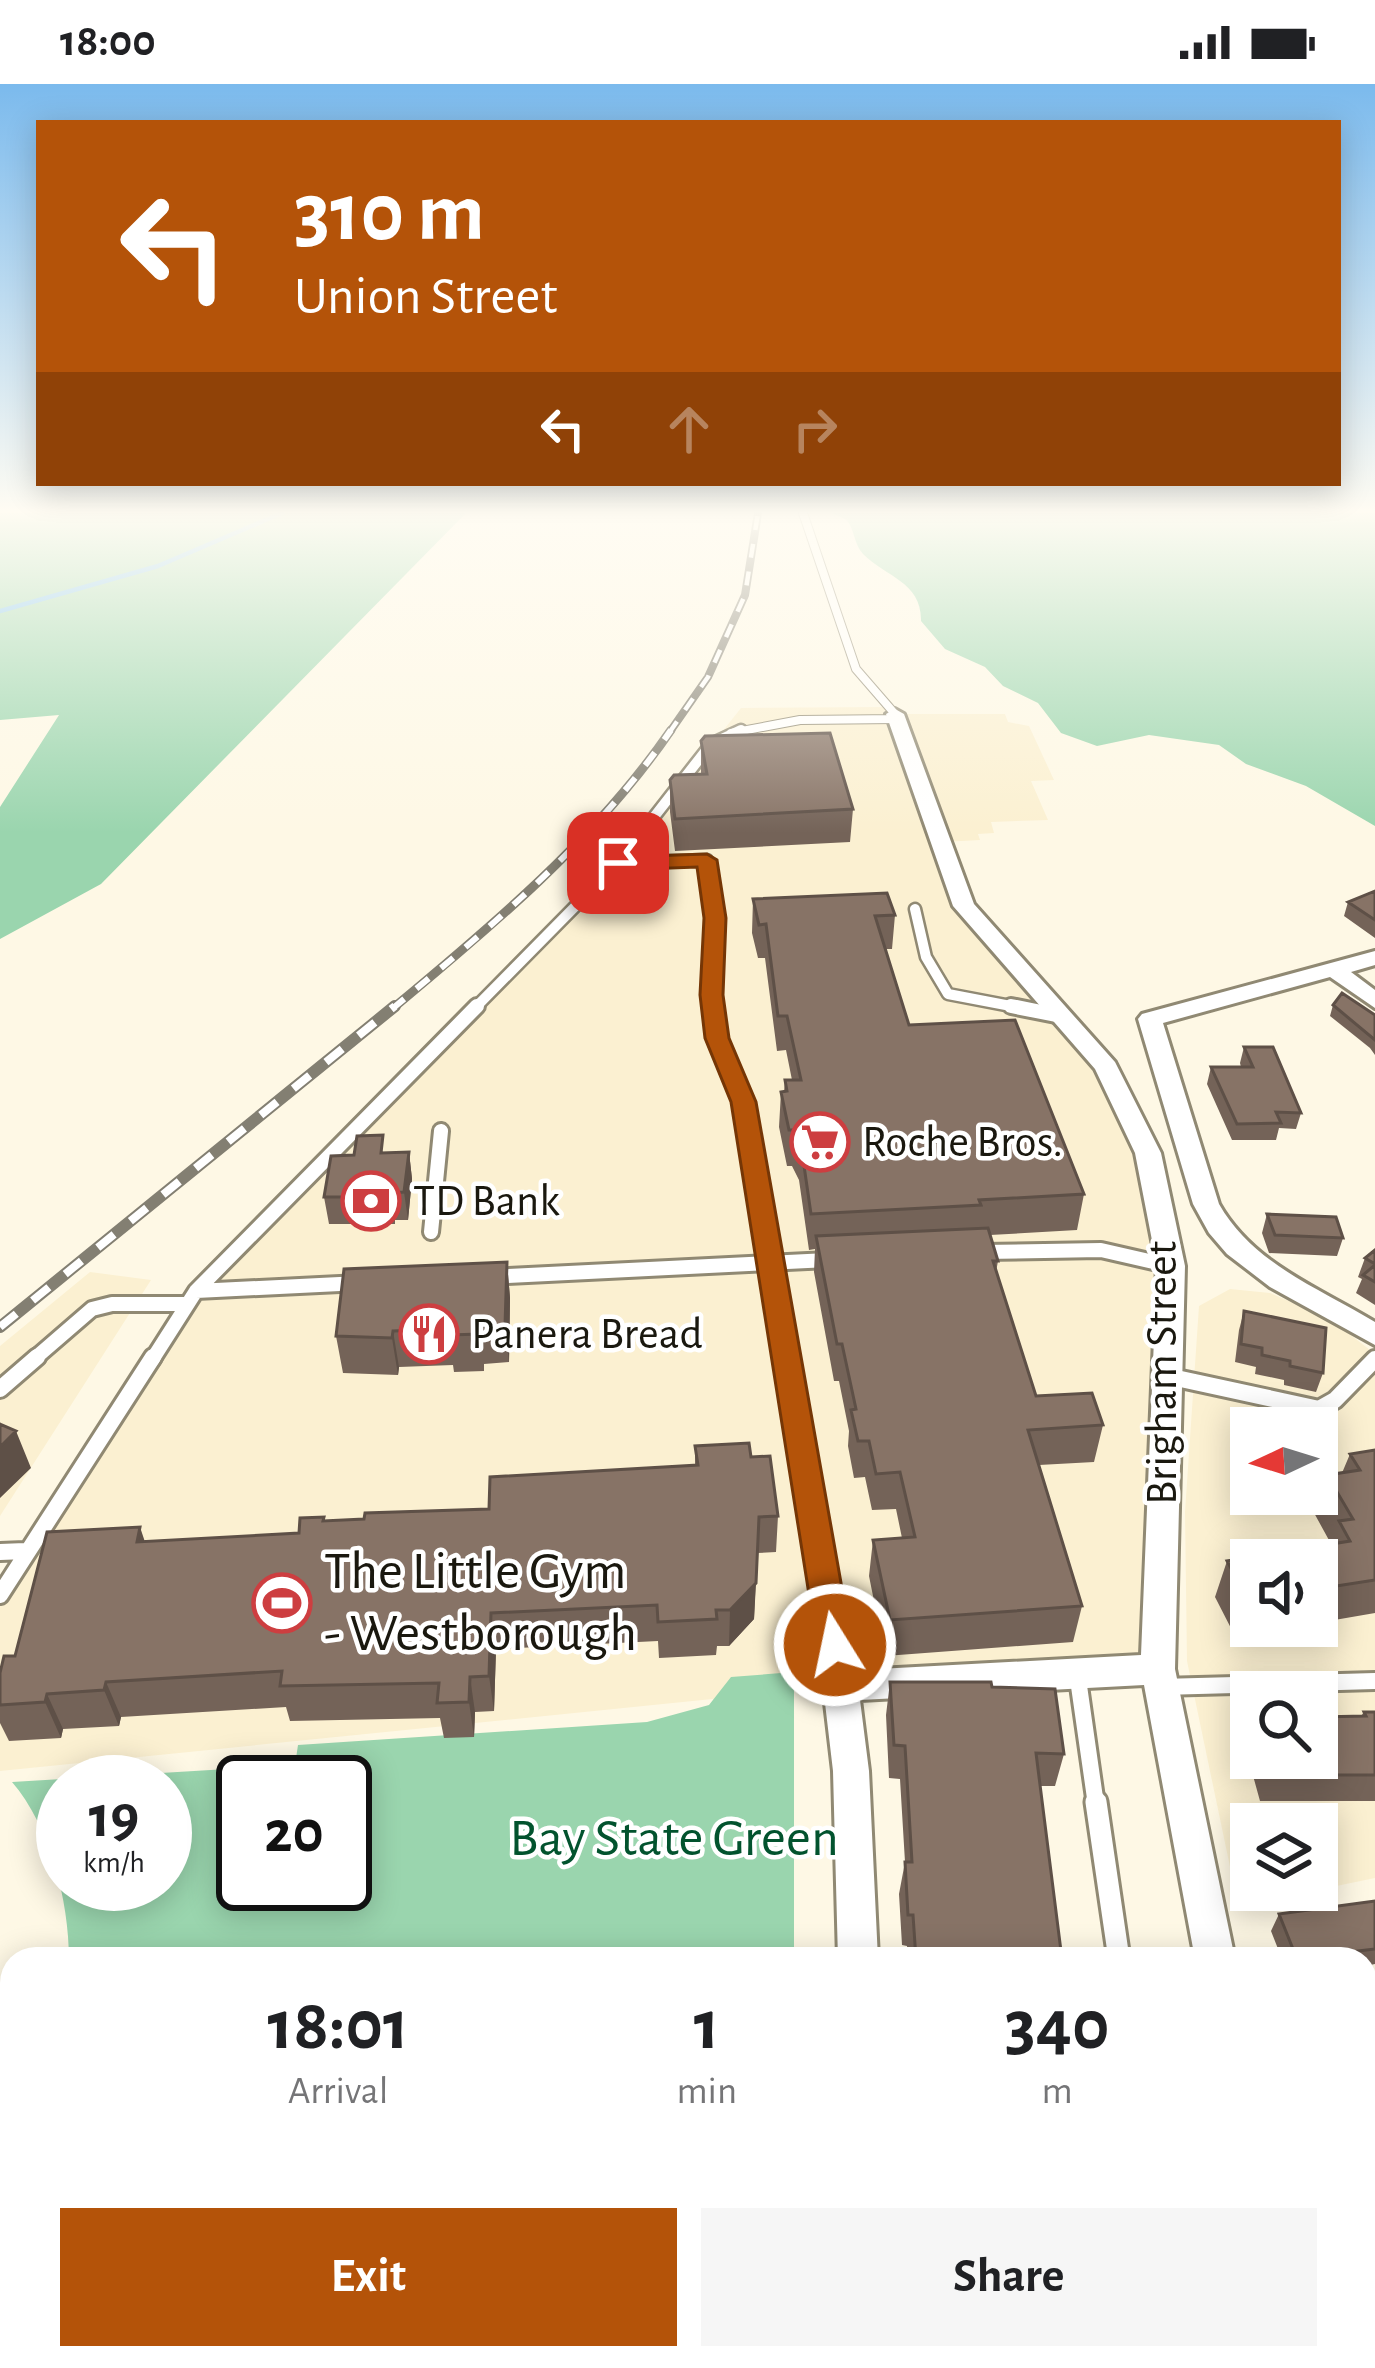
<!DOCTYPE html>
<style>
body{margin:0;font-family:"Alegreya Sans",sans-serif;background:#f6f6f6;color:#202124;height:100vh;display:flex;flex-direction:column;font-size:45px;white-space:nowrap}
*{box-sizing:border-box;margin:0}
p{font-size:39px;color:#757577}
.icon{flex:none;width:66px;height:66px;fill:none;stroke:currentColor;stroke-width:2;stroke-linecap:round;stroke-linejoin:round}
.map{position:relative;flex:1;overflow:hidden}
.panel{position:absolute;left:0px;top:1863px;width:1377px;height:423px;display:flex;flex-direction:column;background:#fff;border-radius:36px 36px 0 0;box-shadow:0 6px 30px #0003}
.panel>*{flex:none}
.top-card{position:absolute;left:36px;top:36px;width:1305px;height:366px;border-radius:0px;box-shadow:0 6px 30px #0003;background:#b45309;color:#fff;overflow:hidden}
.needle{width:78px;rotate:266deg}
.buttons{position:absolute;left:1230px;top:1323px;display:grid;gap:24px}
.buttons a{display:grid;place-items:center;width:108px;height:108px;border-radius:0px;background:#fff;box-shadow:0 6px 30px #0003;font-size:60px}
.speed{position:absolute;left:36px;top:1671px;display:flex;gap:24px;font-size:60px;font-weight:700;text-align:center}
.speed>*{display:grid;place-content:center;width:156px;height:156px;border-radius:50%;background:#fff;box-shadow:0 6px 30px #0003;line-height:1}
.speed small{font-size:30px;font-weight:400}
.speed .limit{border:6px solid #111;border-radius:18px;background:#fff;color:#111}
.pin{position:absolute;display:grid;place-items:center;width:102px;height:102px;color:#fff;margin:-51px;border-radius:24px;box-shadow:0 6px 18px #0006}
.me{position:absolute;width:132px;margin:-66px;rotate:350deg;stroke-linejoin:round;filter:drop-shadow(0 0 9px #0008)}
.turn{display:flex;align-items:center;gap:42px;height:252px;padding:0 60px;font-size:54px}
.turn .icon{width:156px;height:156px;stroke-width:2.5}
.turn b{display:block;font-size:84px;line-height:102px}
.lanes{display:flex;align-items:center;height:114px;padding:0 60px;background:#0003;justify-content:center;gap:60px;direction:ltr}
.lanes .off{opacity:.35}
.eta{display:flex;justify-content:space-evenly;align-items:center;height:204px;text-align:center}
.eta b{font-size:72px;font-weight:600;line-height:84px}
.action{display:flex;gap:24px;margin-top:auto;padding:24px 60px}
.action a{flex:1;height:138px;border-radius:0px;background:#b45309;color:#fff;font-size:48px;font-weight:600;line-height:138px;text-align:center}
.action a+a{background:#f6f6f6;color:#202124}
.status{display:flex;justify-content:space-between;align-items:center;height:84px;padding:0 60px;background:#fff;direction:ltr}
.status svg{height:33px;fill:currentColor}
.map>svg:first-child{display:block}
.built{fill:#fbf0d1;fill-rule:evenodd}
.green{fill:#9ad5ae;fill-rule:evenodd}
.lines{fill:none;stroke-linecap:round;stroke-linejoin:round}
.stream{stroke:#79c2f4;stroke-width:4.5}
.lane-far4-casing{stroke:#908973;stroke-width:10}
.lane-far3-casing{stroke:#908973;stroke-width:15}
.lane-far2-casing{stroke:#908973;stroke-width:20}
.lane-far1-casing{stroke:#908973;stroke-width:22}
.lane-casing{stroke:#908973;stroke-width:27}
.street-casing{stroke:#908973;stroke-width:6}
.lane-far4{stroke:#fff;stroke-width:8}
.lane-far3{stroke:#fff;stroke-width:10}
.lane-far2{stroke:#fff;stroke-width:14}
.lane-far1{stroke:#fff;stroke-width:16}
.lane{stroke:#fff;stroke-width:21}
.street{fill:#fff;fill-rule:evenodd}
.rail-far2-casing{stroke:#837f72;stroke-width:8}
.rail-far1-casing{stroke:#837f72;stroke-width:9}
.rail-casing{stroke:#837f72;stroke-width:12}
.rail-far2{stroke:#fff;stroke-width:4.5;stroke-dasharray:14;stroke-linecap:butt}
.rail-far1{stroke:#fff;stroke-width:6;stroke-dasharray:16;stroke-linecap:butt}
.rail{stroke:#fff;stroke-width:8;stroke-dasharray:21;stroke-linecap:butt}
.wall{fill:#746358}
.shaded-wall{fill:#5e5047}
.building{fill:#877366;stroke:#5e5047;stroke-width:3}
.route{fill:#b45309;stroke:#753606;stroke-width:3}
.labels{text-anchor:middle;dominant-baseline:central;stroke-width:9;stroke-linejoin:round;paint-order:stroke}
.poi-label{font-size:45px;fill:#1a180f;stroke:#fff;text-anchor:start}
.street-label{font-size:45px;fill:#1a180f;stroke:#fff}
.near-poi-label{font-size:54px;fill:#1a180f;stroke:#fff;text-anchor:start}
.near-park-label{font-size:54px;fill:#02532e;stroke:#fff}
</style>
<div class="status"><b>18:00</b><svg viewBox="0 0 49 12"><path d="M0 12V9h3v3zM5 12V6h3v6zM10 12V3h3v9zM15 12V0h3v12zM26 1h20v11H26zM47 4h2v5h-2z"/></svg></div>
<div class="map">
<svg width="1375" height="2284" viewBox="0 0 1375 2284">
<rect width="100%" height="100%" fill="#fef8e5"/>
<path class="built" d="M 891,623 L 896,630 L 1005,630 L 1008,638 L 1029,642 L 1054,696 L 1031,697 L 1048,736 L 991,738 L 994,749 L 978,750 L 980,756 L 942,758 L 964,822 L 1106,983 L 1148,1069 L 1171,1182 L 1158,1585 L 841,1602 L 0,1687 L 0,1511 L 196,1207 L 618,779 L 741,624 Z
M 90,1188 L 151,1196 L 0,1432 L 0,1262 Z
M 1230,1205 L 1270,1209 L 1329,1234 L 1375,1270 L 1375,1794 L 1317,1806 L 1317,1740 L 1251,1740 L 1251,1806 L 1315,1806 L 1238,1821 L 1187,1577 L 1185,1428 L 1199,1222 ZM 1251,1344 L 1317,1344 L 1317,1410 L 1251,1410 ZM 1251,1476 L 1317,1476 L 1317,1542 L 1251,1542 ZM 1251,1608 L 1317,1608 L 1317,1674 L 1251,1674 Z
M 1375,1924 L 1375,2284 L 1340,2284 L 1338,2274 L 1365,2274 L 1365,1928 Z
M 12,2198 L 12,2274 L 762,2274 L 761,2284 L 0,2284 L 0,2219 Z
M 875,2274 L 1256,2274 L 1257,2284 L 875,2284 Z"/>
<path class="green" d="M 0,429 L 466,429 L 101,800 L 0,855 L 0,723 L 59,631 L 0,636 Z
M 832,429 L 1375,429 L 1375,742 L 1306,702 L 1246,680 L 1219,661 L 1149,651 L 1097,662 L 1061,649 L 1038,619 L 1003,602 L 985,583 L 945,565 L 921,537 C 922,498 886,493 863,470 C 854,460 855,447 847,436 Z
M 794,1588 L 794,1875 L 69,1875 C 69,1817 50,1742 12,1698 L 295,1681 L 298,1661 L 647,1638 L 709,1621 L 731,1593 ZM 63,1698 L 165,1698 L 165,1800 L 63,1800 ZM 243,1698 L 345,1698 L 345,1800 L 243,1800 Z"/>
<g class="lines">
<path class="stream" d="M 0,527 L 158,482 L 282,429"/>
<g class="lane-far4-casing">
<path id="lane-far4" d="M 803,429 L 856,585 L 895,630
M 731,649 L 800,636 L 897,635"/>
</g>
<g class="lane-far3-casing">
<path id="lane-far3" d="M 618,779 L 707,776 L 715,834 L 714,925
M 915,825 L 926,873 L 948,910 L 1026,925
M 474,925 L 618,779 L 711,660 L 741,646"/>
</g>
<g class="lane-far2-casing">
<path id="lane-far2" d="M 713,922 L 717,954 L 743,1019 L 786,1276
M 1011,922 L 1061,932
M 431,1148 L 441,1047
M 982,1168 L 1101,1166 L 1171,1182
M 490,1193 L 828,1176
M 196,1207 L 360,1199
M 33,1276 L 92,1225 L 112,1220 L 187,1220
M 152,1276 L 196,1207 L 477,922"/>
</g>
<g class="lane-far1-casing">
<path id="lane-far1" d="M 786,1273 L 841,1602
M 1167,1292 L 1319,1325 L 1335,1316 L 1375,1275
M 0,1305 L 37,1273
M 0,1468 L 25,1467
M 0,1511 L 153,1273
M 1077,1588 L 1096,1721
M 1161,1603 L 1375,1597"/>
</g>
<g class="lane-casing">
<path id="lane" d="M 1096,1718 L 1119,1875
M 30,2284 L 35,2274"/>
</g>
<g class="street-casing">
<path id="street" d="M 895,625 L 904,630 L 974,820 L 1115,978 L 1161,1069 L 1185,1182 L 1175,1585 L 1235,1875 L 1195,1875 L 1144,1601 L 860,1616 L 869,1687 L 878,1875 L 838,1875 L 833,1687 L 823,1602 L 829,1591 L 841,1587 L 1141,1571 L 1157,1182 L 1135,1069 L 1095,985 L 953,822 L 886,630 Z
M 1375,867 L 1375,881 L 1351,888 L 1375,906 L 1375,924 L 1330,893 L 1163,939 L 1219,1120 C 1253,1180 1319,1204 1375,1238 L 1375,1261 L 1270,1203 L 1227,1170 L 1209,1149 L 1193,1120 L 1138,935 L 1142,930 Z
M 808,2274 L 856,2274 L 854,2284 L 806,2284 Z
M 1271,2274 L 1319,2274 L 1321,2284 L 1273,2284 Z"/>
</g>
<use href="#lane-far4" class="lane-far4"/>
<use href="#lane-far3" class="lane-far3"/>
<use href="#lane-far2" class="lane-far2"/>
<use href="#lane-far1" class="lane-far1"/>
<use href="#lane" class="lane"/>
<use href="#street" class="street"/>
<g class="rail-far2-casing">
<path id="rail-far2" d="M 669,649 L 708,593 L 745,511 L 758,429"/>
</g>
<g class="rail-far1-casing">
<path id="rail-far1" d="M 392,925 C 492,842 597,754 671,646"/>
</g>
<g class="rail-casing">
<path id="rail" d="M 0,1243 L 395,922"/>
</g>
<use href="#rail-far2" class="rail-far2"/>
<use href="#rail-far1" class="rail-far1"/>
<use href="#rail" class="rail"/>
</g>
<path class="wall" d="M 701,657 L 853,725 L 850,758 L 675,767 L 670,728 L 670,696 L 701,690 Z
M 1375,807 L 1375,854 L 1344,832 L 1348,818 Z
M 753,815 L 895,831 L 892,865 L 885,865 L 909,941 L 1084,1110 L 1077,1146 L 990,1151 L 998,1177 L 996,1188 L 1036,1312 L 1103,1341 L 1094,1378 L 1039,1381 L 1082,1522 L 1073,1558 L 885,1572 L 869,1492 L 873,1456 L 902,1454 L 896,1425 L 872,1426 L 865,1393 L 854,1394 L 848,1362 L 849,1347 L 839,1297 L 834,1297 L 814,1188 L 815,1165 L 809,1166 L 799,1096 L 792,1082 L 787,1082 L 779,1043 L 781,1008 L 784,1008 L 785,996 L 792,996 L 786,966 L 777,967 L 765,874 L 758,874 L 752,849 Z
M 1333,921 L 1375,931 L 1375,971 L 1370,964 L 1330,932 Z
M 1244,963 L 1301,1029 L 1296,1045 L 1279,1044 L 1276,1056 L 1232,1056 L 1207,1000 L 1211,983 L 1241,983 L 1240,979 Z
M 409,1068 L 412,1095 L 408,1136 L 395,1136 L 395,1140 L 329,1140 L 324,1113 L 386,1069 Z
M 1267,1130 L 1343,1154 L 1337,1172 L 1269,1169 L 1262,1149 Z
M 1375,1166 L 1375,1221 L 1356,1209 L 1362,1195 L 1358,1193 L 1365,1174 Z
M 507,1178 L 510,1214 L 509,1278 L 484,1280 L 484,1287 L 454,1288 L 453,1281 L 399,1283 L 398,1291 L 343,1289 L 336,1252 Z
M 1244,1227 L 1323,1289 L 1316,1308 L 1284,1301 L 1284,1296 L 1255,1290 L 1256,1283 L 1235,1278 L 1239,1246 Z
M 695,1362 L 751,1373 L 778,1432 L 776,1468 L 757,1469 L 754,1535 L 729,1562 L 717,1562 L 716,1571 L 659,1574 L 658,1557 L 496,1565 L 494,1627 L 475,1628 L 474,1653 L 444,1654 L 440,1634 L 290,1637 L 286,1623 L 121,1633 L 119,1642 L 63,1645 L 61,1654 L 9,1657 L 0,1639 L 0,1589 L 15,1572 L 145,1458 L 299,1449 L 325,1437 L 489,1425 L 695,1381 Z
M 1375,1366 L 1375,1529 L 1317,1539 L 1317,1476 L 1251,1476 L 1251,1542 L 1296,1542 L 1235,1552 L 1215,1513 L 1227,1477 L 1329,1461 L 1330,1458 L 1313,1427 L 1327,1391 L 1342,1389 L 1350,1370 Z
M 890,1598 L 992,1603 L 1064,1670 L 1055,1702 L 1040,1702 L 1062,1875 L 908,1875 L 907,1862 L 902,1861 L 899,1810 L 905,1778 L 900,1695 L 889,1694 L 886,1631 Z
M 1364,1628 L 1375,1628 L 1375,1717 L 1260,1717 L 1244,1659 L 1251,1642 L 1251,1674 L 1317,1674 L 1361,1632 Z
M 1375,1817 L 1375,1880 L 1365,1882 L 1365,1875 L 1282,1875 L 1271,1847 L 1279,1830 Z
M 1375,2003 L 1375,2081 L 1365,2062 L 1365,2013 L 1371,2004 Z
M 1375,2101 L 1375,2188 L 1365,2168 L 1365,2108 L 1368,2104 Z
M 1375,2216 L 1375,2284 L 1363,2284 L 1359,2274 L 1365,2274 L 1365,2221 Z
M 672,2274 L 731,2274 L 728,2284 L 682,2284 L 672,2281 Z
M 996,2274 L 1078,2274 L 1079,2284 L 997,2284 Z"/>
<path class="shaded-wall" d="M 409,1068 L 412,1095 L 408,1136 L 404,1108 Z
M 507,1178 L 510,1214 L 509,1278 L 505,1242 Z
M 393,1247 L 399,1283 L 398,1291 L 392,1254 Z
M 16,1347 L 31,1384 L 0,1414 L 0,1363 Z
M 140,1443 L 152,1479 L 137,1458 Z
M 756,1499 L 754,1535 L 729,1562 L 730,1526 Z
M 491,1529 L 496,1565 L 494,1627 L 489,1592 Z
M 470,1593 L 475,1628 L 474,1653 L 469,1618 Z
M 106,1598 L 121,1633 L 119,1642 L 104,1606 Z
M 47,1610 L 63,1645 L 61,1654 L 45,1618 Z
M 189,2274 L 214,2274 L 209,2284 L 184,2284 Z
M 374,2274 L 392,2274 L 388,2284 L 370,2284 Z"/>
<path class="building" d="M 830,649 L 853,725 L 675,735 L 670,696 L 674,691 L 707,690 L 701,657 L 705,652 Z
M 1375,807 L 1375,836 L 1348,818 Z
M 887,809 L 895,831 L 875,832 L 909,941 L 1015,936 L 1084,1110 L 979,1116 L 981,1121 L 811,1130 L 801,1061 L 794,1046 L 789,1046 L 781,1008 L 787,1007 L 785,996 L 801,996 L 787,932 L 778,932 L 766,840 L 759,841 L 753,815 Z
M 1342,909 L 1375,931 L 1375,956 L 1333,921 Z
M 1244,963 L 1273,963 L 1301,1029 L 1276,1028 L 1281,1039 L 1237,1040 L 1211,983 L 1253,983 Z
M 383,1051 L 381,1069 L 409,1068 L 404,1108 L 391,1109 L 390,1113 L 324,1113 L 331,1072 L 354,1071 L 357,1052 Z
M 1267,1130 L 1336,1133 L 1343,1154 L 1275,1151 Z
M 988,1144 L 998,1177 L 993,1177 L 1036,1312 L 1092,1309 L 1103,1341 L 1028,1346 L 1082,1522 L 890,1536 L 873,1456 L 915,1453 L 900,1388 L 876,1390 L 869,1357 L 858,1357 L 851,1326 L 856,1325 L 842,1260 L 837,1260 L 816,1152 Z
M 1375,1166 L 1375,1180 L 1365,1174 Z
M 507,1178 L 505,1242 L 480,1243 L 480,1250 L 449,1251 L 449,1245 L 393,1247 L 392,1254 L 336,1252 L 344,1185 Z
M 1375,1181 L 1375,1198 L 1363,1191 Z
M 1244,1227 L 1326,1244 L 1323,1289 L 1290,1282 L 1290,1277 L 1262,1271 L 1262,1264 L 1241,1260 Z
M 0,1340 L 16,1347 L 0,1363 Z
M 749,1359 L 751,1373 L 770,1372 L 778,1432 L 759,1433 L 756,1499 L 730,1526 L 716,1526 L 717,1535 L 658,1538 L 657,1521 L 491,1529 L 489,1592 L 470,1593 L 469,1618 L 437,1619 L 439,1599 L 280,1602 L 282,1587 L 106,1598 L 104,1606 L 47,1610 L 45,1618 L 0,1621 L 0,1589 L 4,1572 L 15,1572 L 47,1448 L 140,1443 L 137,1458 L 299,1449 L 300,1434 L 324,1433 L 323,1437 L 364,1435 L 365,1429 L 489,1425 L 490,1393 L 698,1381 L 695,1362 Z
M 1375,1366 L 1375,1496 L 1317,1505 L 1317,1476 L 1251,1476 L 1251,1516 L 1248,1516 L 1227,1477 L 1350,1457 L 1339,1437 L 1353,1435 L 1327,1391 L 1360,1386 L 1350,1370 Z
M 890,1598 L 991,1598 L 992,1603 L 1055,1605 L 1064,1670 L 1036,1669 L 1062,1875 L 916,1875 L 913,1831 L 908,1831 L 905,1778 L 912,1778 L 905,1662 L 894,1661 Z
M 1364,1628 L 1375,1628 L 1375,1691 L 1272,1691 L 1267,1674 L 1317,1674 L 1317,1633 L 1366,1632 Z
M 1375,1817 L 1375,1865 L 1358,1867 L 1362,1875 L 1297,1875 L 1279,1830 Z
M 1375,2101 L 1375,2117 L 1368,2104 Z
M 1375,2216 L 1375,2235 L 1367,2218 Z
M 46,2274 L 189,2274 L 184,2284 L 40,2284 Z
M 224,2274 L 374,2274 L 370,2284 L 220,2284 Z
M 672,2274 L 730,2274 L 727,2284 L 686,2284 L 687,2279 Z
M 1007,2274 L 1078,2274 L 1079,2284 L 1008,2284 Z"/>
<linearGradient id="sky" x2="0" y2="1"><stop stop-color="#7bbaed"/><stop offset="0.57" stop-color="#fffcf3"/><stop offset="1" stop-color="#fffcf3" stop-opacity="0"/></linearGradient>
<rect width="1375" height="749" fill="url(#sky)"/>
<path class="route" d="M 707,770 L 717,776 L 726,834 L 723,911 L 729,954 L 756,1018 L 852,1561 L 847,1572 L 835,1576 L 822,1572 L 817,1561 L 731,1018 L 705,954 L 700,911 L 704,834 L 697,783 L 618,786 L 608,779 L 618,773 Z"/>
<defs>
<g id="supermarket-ring" transform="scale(3)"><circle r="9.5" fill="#fff" stroke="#cd3e40" stroke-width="1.5"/><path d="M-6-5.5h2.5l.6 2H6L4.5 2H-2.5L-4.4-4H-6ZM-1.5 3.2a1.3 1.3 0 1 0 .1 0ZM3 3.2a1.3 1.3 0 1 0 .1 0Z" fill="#cd3e40"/></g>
<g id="bank-ring" transform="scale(3)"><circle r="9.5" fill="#fff" stroke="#cd3e40" stroke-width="1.5"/><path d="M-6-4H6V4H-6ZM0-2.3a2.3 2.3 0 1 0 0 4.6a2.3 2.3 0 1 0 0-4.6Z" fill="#cd3e40"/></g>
<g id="restaurant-ring" transform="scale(3)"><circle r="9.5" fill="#fff" stroke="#cd3e40" stroke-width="1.5"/><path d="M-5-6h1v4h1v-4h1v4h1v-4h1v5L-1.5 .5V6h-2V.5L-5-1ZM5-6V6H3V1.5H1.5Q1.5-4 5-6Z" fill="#cd3e40"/></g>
<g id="stadium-ring" transform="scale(3)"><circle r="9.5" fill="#fff" stroke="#cd3e40" stroke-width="1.5"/><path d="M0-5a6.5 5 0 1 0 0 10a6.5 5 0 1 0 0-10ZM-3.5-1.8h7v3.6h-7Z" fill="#cd3e40"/></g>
</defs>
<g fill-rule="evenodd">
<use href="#supermarket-ring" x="820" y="1058"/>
<use href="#bank-ring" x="371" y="1117"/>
<use href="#restaurant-ring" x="429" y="1250"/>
<use href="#stadium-ring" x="282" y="1519"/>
</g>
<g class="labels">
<g class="poi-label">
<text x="862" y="1058">Roche Bros.</text>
<text x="413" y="1117">TD Bank</text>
<text x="471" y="1250">Panera Bread</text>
</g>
<g class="street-label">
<text transform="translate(1162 1289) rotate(-90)">Brigham Street</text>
</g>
<g class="near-poi-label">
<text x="324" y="1488">The Little Gym<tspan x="324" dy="62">- Westborough</tspan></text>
</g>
<g class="near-park-label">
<text x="674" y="1755">Bay State Green</text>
</g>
</g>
</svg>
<div class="buttons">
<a><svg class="needle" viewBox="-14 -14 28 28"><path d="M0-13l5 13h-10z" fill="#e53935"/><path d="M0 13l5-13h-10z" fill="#757577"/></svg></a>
<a><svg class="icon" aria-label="sound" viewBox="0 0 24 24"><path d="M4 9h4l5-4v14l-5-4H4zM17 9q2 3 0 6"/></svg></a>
<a><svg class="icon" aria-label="search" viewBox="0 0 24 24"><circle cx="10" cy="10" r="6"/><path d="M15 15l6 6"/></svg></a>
<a><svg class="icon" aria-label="layers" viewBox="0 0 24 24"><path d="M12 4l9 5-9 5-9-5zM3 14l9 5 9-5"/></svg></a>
</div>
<div class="speed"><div>19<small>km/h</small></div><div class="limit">20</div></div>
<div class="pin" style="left:618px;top:779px;background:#d93025"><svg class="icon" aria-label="arrive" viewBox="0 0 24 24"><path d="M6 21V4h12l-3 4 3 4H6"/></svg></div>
<svg class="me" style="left:835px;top:1561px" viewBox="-20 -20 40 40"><circle r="17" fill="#b45309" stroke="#fff" stroke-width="3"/><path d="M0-11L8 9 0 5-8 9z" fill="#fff"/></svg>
<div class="top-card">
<div class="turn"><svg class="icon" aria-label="left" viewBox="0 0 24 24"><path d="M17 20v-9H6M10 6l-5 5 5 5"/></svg><div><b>310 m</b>Union Street</div></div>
<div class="lanes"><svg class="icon" aria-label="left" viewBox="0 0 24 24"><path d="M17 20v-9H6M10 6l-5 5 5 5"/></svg><svg class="icon off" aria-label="ahead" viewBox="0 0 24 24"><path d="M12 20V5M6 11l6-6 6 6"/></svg><svg class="icon off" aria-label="right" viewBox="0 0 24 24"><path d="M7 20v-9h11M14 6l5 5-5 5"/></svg></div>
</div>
<section class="panel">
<div class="eta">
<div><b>18:01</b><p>Arrival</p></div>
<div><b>1</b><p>min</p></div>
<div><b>340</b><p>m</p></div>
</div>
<div class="action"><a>Exit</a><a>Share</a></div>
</section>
</div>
